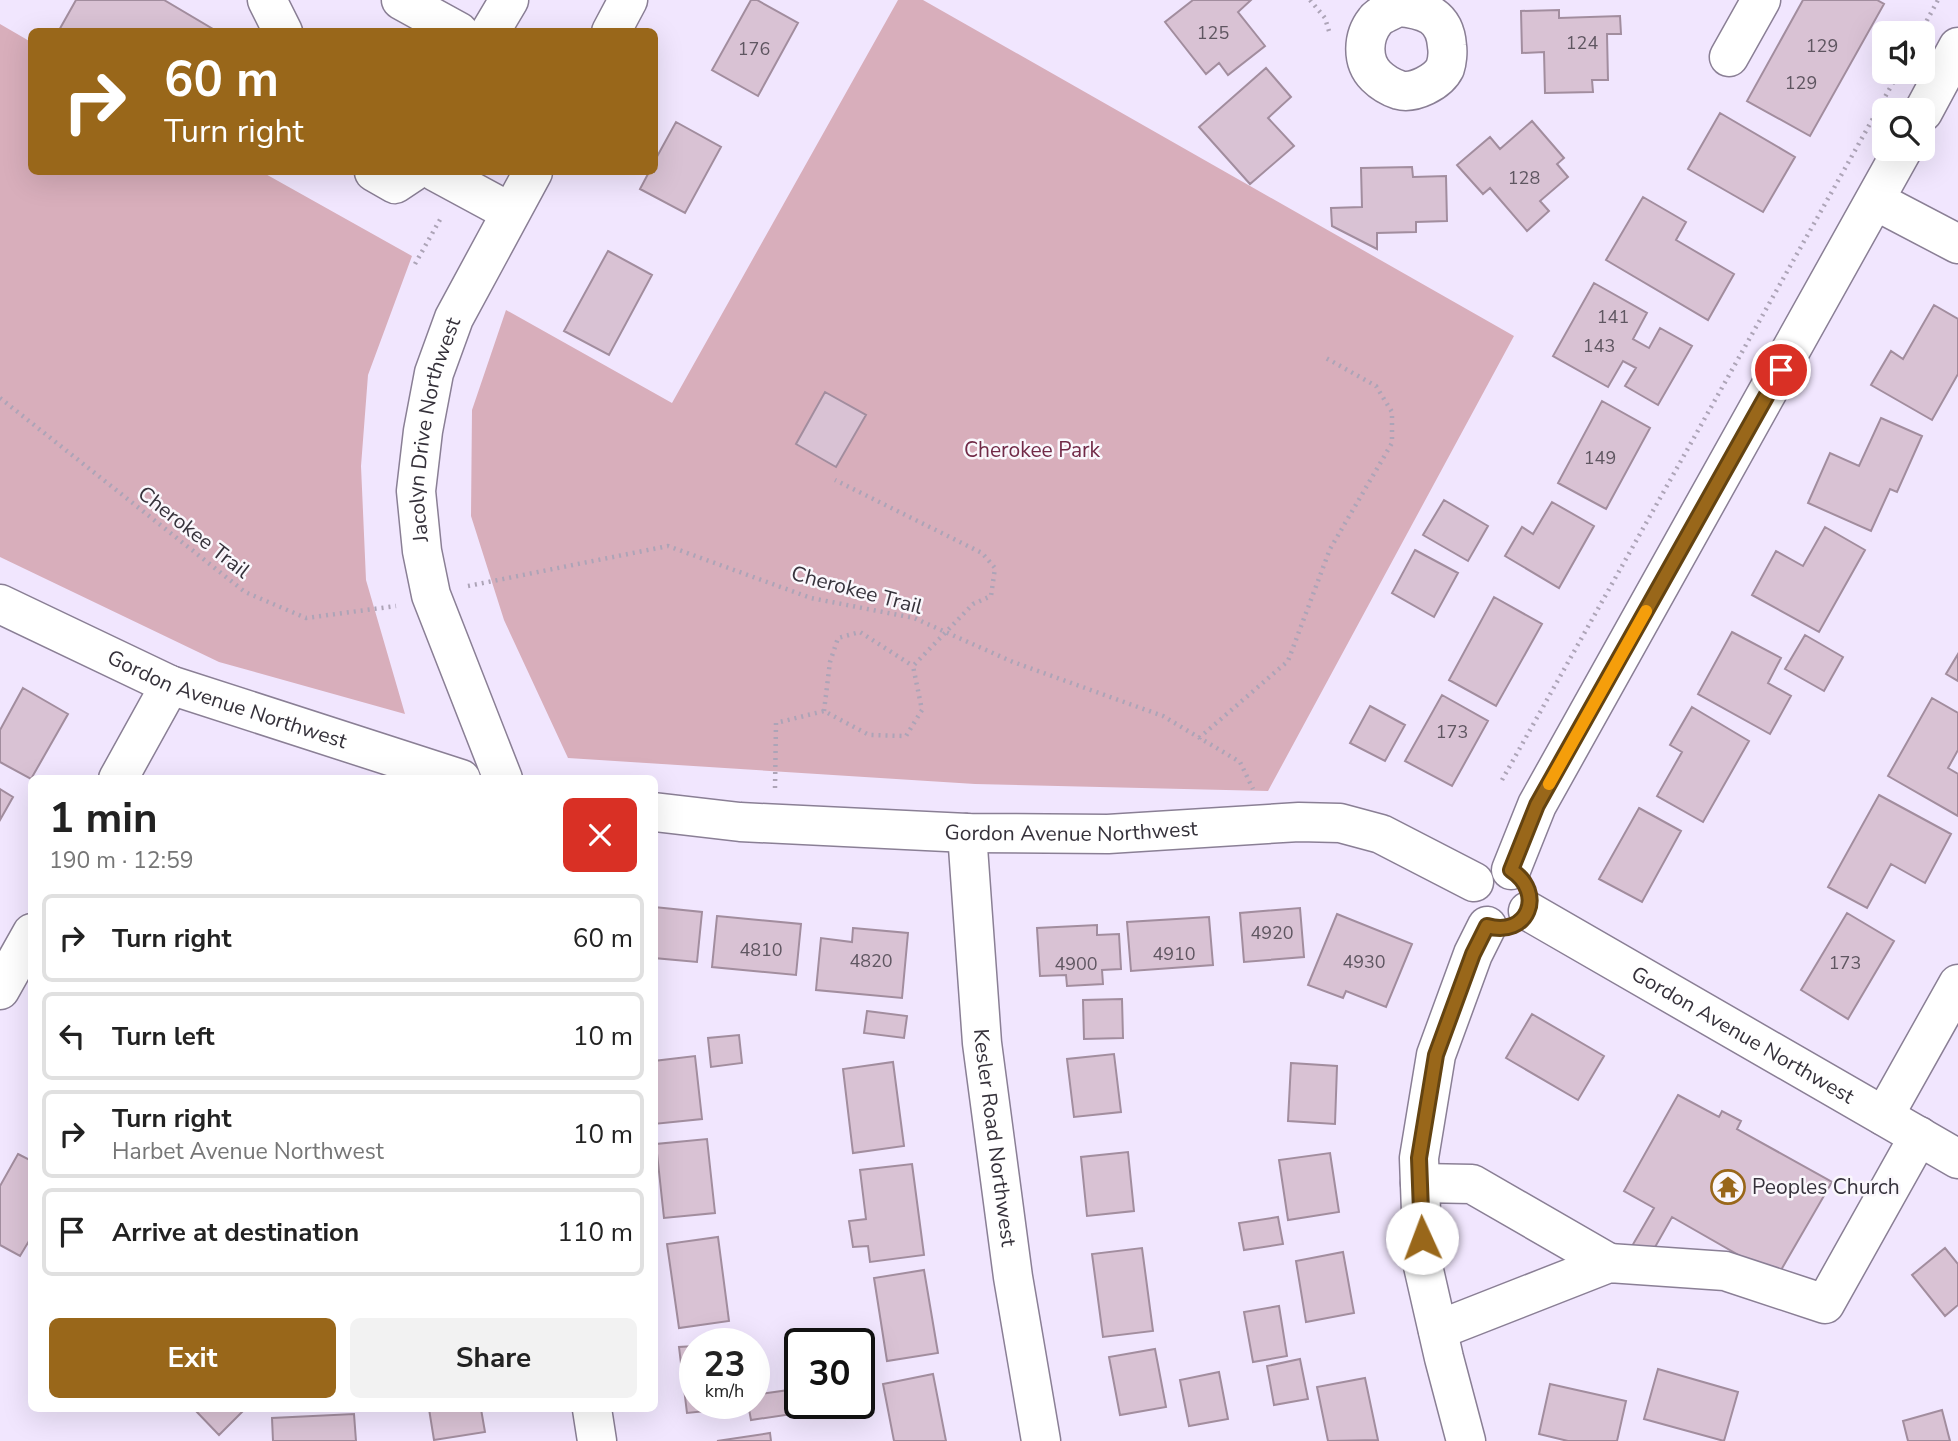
<!DOCTYPE html>
<meta charset="utf-8">
<style>
body{margin:0;font-family:"Nunito Sans",sans-serif;background:#f2f2f2;color:#222;height:100vh;display:flex;flex-direction:column;font-size:26px;white-space:nowrap}
*{box-sizing:border-box;margin:0}
p{font-size:23px;color:#767676}
.icon{flex:none;width:38px;height:38px;fill:none;stroke:currentColor;stroke-width:2;stroke-linecap:round;stroke-linejoin:round}
.map{position:relative;flex:1;overflow:hidden}
.drawer{position:absolute;left:28px;top:775px;width:630px;height:637px;display:flex;flex-direction:column;background:#fff;border-radius:10px;box-shadow:0 7px 28px #0002}
.drawer>*{flex:none}
.guide{position:absolute;left:28px;top:28px;width:630px;height:147px;border-radius:10px;box-shadow:0 7px 28px #0002;background:#99671a;color:#fff;overflow:hidden}
.controls{position:absolute;left:1872px;top:21px;display:grid;gap:14px}
.controls a{display:grid;place-items:center;width:63px;height:63px;border-radius:10px;background:#fff;box-shadow:0 7px 28px #0002;font-size:35px}
.speed{position:absolute;left:679px;top:1328px;display:flex;gap:14px;font-size:35px;font-weight:700;text-align:center}
.speed>*{display:grid;place-content:center;width:91px;height:91px;border-radius:50%;background:#fff;box-shadow:0 7px 28px #0002;line-height:1}
.speed small{font-size:18px;font-weight:400}
.speed .limit{border:4px solid #111;border-radius:10px;background:#fff;color:#111}
.pin{position:absolute;display:grid;place-items:center;width:60px;height:60px;color:#fff;margin:-30px;border:4px solid #fff;border-radius:50%;box-shadow:0 2px 7px #0007}
.me{position:absolute;width:77px;margin:-38px;rotate:358deg;stroke-linejoin:round;filter:drop-shadow(0 0 5px #0008)}
.turn{display:flex;align-items:center;gap:24px;height:147px;padding:0 21px;font-size:32px}
.turn .icon{width:91px;height:91px;stroke-width:2.5}
.turn b{display:block;font-size:49px;line-height:60px}
.round{display:grid;place-items:center;flex:none;width:74px;height:74px;border-radius:10px;background:#f2f2f2}
.overview{display:flex;align-items:center;justify-content:space-between;height:119px;padding:0 21px}
h1{font-size:42px;font-weight:700;line-height:52px}
.primary-button{display:flex;gap:14px;margin-top:auto;padding:14px 21px}
.primary-button a{flex:1;height:80px;border-radius:10px;background:#99671a;color:#fff;font-size:28px;font-weight:700;line-height:80px;text-align:center}
.primary-button a+a{background:#f2f2f2;color:#222}
ul{padding:0;list-style:none}
li{display:flex;align-items:center;gap:21px;height:88px;margin:0 14px 10px;padding:0 7px;border:4px solid #e0e0e0;border-radius:10px}
li div{flex:1}
li b{display:block;font-size:26px}
li em{font-style:normal}
.map>svg:first-child{display:block}
.green{fill:#d8aebb}
.building{fill:#d9c2d4;stroke:#a28d9e;stroke-width:2}
.lines{fill:none;stroke-linecap:round;stroke-linejoin:round}
.minor-casing{stroke:#8a7f95;stroke-width:41}
.path{stroke:#ada4b7;stroke-width:4.5;stroke-dasharray:2 5;stroke-linecap:butt}
.minor{stroke:#fff;stroke-width:38}
.route-casing{stroke:#634311;stroke-width:18}
.route{stroke:#99671a;stroke-width:12}
.slow{stroke:#f59e0b;stroke-width:12}
.labels{text-anchor:middle;dominant-baseline:central;stroke-width:5;stroke-linejoin:round;paint-order:stroke}
.number-label{font-size:18px;fill:#5f5661}
.street-label{font-size:21px;fill:#36323b;stroke:#faf7fc}
.park-label{font-size:21px;fill:#712a47;stroke:#faf7fc}
.poi-label{font-size:21px;fill:#36323b;stroke:#faf7fc;text-anchor:start}
</style>
<div class="map">
<svg width="1958" height="1441" viewBox="0 0 1958 1441">
<rect width="100%" height="100%" fill="#f1e6fe"/>
<path class="green" d="M 898,0 L 923,0 L 1514,336 L 1268,791 L 975,784 L 568,758 L 504,620 L 471,516 L 472,410 L 506,310 L 672,403 Z
M 0,24 L 31,42 L 32,172 L 262,172 L 412,256 L 368,375 L 361,466 L 366,580 L 405,714 L 219,662 L 0,557 Z"/>
<path class="building" d="M 76,0 L 164,0 L 218,32 L 58,32 Z
M 751,0 L 757,0 L 798,23 L 758,96 L 712,70 Z
M 1193,0 L 1251,0 L 1238,12 L 1265,46 L 1228,75 L 1219,63 L 1206,74 L 1165,22 Z
M 1803,0 L 1877,0 L 1884,4 L 1810,136 L 1747,101 Z
M 1559,10 L 1559,18 L 1620,16 L 1621,34 L 1607,34 L 1608,80 L 1592,80 L 1593,92 L 1545,93 L 1544,52 L 1522,53 L 1521,11 Z
M 1266,68 L 1291,97 L 1268,118 L 1294,146 L 1250,184 L 1199,127 Z
M 1720,113 L 1795,157 L 1763,212 L 1688,169 Z
M 1532,121 L 1564,158 L 1557,164 L 1568,177 L 1540,201 L 1549,211 L 1527,231 L 1490,188 L 1483,194 L 1457,165 L 1490,137 L 1500,149 Z
M 676,122 L 721,147 L 685,213 L 640,189 L 649,172 L 654,172 L 654,162 Z
M 1412,167 L 1413,177 L 1446,176 L 1447,221 L 1416,222 L 1416,232 L 1377,233 L 1377,249 L 1332,226 L 1331,208 L 1362,207 L 1361,168 Z
M 1643,197 L 1686,222 L 1676,240 L 1734,274 L 1708,320 L 1606,260 Z
M 608,251 L 652,275 L 609,355 L 564,331 Z
M 1594,283 L 1647,313 L 1633,339 L 1649,348 L 1660,328 L 1692,346 L 1658,405 L 1625,386 L 1636,368 L 1623,361 L 1608,387 L 1553,356 Z
M 1934,305 L 1958,319 L 1958,374 L 1932,420 L 1871,385 L 1891,351 L 1903,359 Z
M 825,392 L 866,415 L 836,467 L 796,444 Z
M 1602,401 L 1650,428 L 1606,509 L 1558,483 Z
M 1881,418 L 1922,436 L 1897,492 L 1890,489 L 1871,531 L 1808,503 L 1830,453 L 1859,466 Z
M 1444,500 L 1488,526 L 1468,561 L 1423,535 Z
M 1552,502 L 1594,526 L 1559,588 L 1505,556 L 1522,527 L 1533,534 Z
M 1825,527 L 1865,550 L 1819,632 L 1752,595 L 1776,551 L 1803,566 Z
M 1415,550 L 1458,573 L 1434,617 L 1392,593 Z
M 1494,597 L 1542,624 L 1496,706 L 1449,680 Z
M 1732,632 L 1781,658 L 1768,683 L 1791,696 L 1770,734 L 1698,694 Z
M 1805,635 L 1843,657 L 1824,691 L 1785,669 Z
M 1958,654 L 1958,681 L 1946,674 Z
M 23,688 L 68,714 L 31,779 L 0,762 L 0,730 Z
M 1442,695 L 1488,721 L 1452,786 L 1405,761 Z
M 1932,698 L 1958,713 L 1958,750 L 1948,768 L 1958,774 L 1958,816 L 1888,776 Z
M 1370,706 L 1405,725 L 1385,761 L 1350,743 Z
M 1692,707 L 1749,741 L 1703,822 L 1657,796 L 1682,752 L 1670,745 Z
M 0,789 L 13,797 L 0,820 Z
M 1879,795 L 1951,834 L 1925,883 L 1891,864 L 1867,908 L 1828,887 Z
M 1639,808 L 1681,831 L 1642,902 L 1599,879 Z
M 654,907 L 702,912 L 697,962 L 654,958 Z
M 1300,908 L 1304,957 L 1244,962 L 1240,913 Z
M 1847,913 L 1894,941 L 1848,1019 L 1801,990 Z
M 1337,914 L 1412,944 L 1386,1007 L 1346,991 L 1343,998 L 1308,985 Z
M 717,916 L 801,924 L 796,975 L 712,967 Z
M 1209,917 L 1213,965 L 1131,971 L 1127,922 Z
M 1097,925 L 1097,935 L 1119,934 L 1121,969 L 1102,970 L 1103,984 L 1067,986 L 1066,975 L 1040,976 L 1037,928 Z
M 853,928 L 908,933 L 902,998 L 816,990 L 821,938 L 852,942 Z
M 1122,999 L 1123,1038 L 1084,1039 L 1083,1000 Z
M 867,1011 L 907,1016 L 904,1038 L 864,1033 Z
M 1532,1014 L 1604,1056 L 1578,1100 L 1506,1058 Z
M 739,1035 L 742,1063 L 711,1067 L 708,1038 Z
M 1114,1054 L 1121,1112 L 1074,1117 L 1067,1059 Z
M 695,1056 L 702,1119 L 654,1124 L 654,1061 Z
M 893,1062 L 904,1146 L 853,1153 L 843,1069 Z
M 1291,1063 L 1337,1066 L 1335,1124 L 1288,1121 Z
M 1678,1095 L 1719,1117 L 1722,1111 L 1741,1121 L 1737,1129 L 1832,1182 L 1777,1277 L 1672,1217 L 1650,1256 L 1632,1246 L 1654,1208 L 1624,1191 Z
M 707,1139 L 715,1213 L 664,1218 L 656,1144 Z
M 1128,1152 L 1134,1211 L 1087,1216 L 1081,1157 Z
M 1330,1153 L 1339,1212 L 1288,1220 L 1279,1160 Z
M 18,1154 L 32,1161 L 32,1236 L 20,1256 L 0,1245 L 0,1186 Z
M 912,1164 L 924,1255 L 870,1262 L 868,1246 L 853,1247 L 849,1221 L 866,1219 L 860,1170 Z
M 1278,1217 L 1283,1244 L 1244,1250 L 1239,1223 Z
M 718,1237 L 729,1321 L 679,1328 L 667,1244 Z
M 1142,1248 L 1153,1331 L 1103,1337 L 1092,1254 Z
M 1945,1248 L 1958,1264 L 1958,1305 L 1945,1316 L 1912,1275 Z
M 1343,1252 L 1354,1313 L 1306,1322 L 1296,1261 Z
M 924,1270 L 938,1353 L 887,1361 L 874,1278 Z
M 1279,1306 L 1287,1356 L 1253,1362 L 1244,1312 Z
M 695,1346 L 695,1404 L 735,1404 L 735,1408 L 687,1413 L 679,1347 Z
M 1155,1349 L 1166,1407 L 1120,1415 L 1109,1357 Z
M 1300,1359 L 1308,1399 L 1274,1405 L 1267,1366 Z
M 1658,1369 L 1738,1392 L 1724,1441 L 1644,1419 Z
M 1219,1372 L 1228,1419 L 1189,1426 L 1180,1380 Z
M 933,1374 L 946,1441 L 894,1441 L 883,1384 Z
M 1365,1378 L 1378,1440 L 1328,1441 L 1317,1387 Z
M 1550,1384 L 1626,1401 L 1617,1441 L 1568,1441 L 1539,1434 Z
M 796,1389 L 799,1413 L 751,1420 L 748,1404 L 754,1404 L 754,1395 Z
M 194,1409 L 245,1409 L 219,1435 Z
M 429,1409 L 481,1409 L 485,1432 L 434,1440 Z
M 1942,1410 L 1950,1441 L 1908,1441 L 1903,1421 Z
M 354,1414 L 356,1441 L 273,1441 L 272,1418 Z
M 770,1433 L 771,1441 L 717,1441 Z"/>
<g class="lines">
<g class="minor-casing">
<g id="minor">
<path d="M 267,0 L 283,32"/>
<path d="M 401,0 L 459,32"/>
<path d="M 1398,7 C 1425,9 1445,16 1447,46 C 1448,52 1447,62 1445,68 C 1438,82 1414,94 1399,90 C 1390,87 1382,82 1376,76 C 1361,61 1363,36 1375,21 C 1379,15 1391,11 1398,7 Z"/>
<path d="M 490,32 L 509,0"/>
<path d="M 611,32 L 628,0"/>
<path d="M 1729,57 L 1761,0"/>
<path d="M 1923,112 L 1958,47"/>
<path d="M 374,172 L 395,184 L 413,172"/>
<path d="M 436,172 L 510,212"/>
<path d="M 1876,201 L 1958,244"/>
<path id="s1" d="M 0,604 L 170,685 L 461,779"/>
<path d="M 118,779 L 170,685"/>
<path id="s2" d="M 503,779 L 431,595 L 422,551 L 416,491 L 423,431 L 434,373 L 454,318 L 533,172"/>
<path id="s3" d="M 654,812 L 740,822 L 967,833 L 1108,834 L 1299,822 L 1340,823 L 1381,834 L 1474,882"/>
<path id="s4" d="M 967,833 L 982,1043 L 1013,1277 L 1041,1441"/>
<path d="M 1511,870 L 1537,805 L 1903,149"/>
<path id="s5" d="M 1528,911 L 1958,1159"/>
<path d="M 0,990 L 32,933"/>
<path d="M 1884,1116 L 1958,984"/>
<path d="M 1420,1183 L 1472,1184 L 1609,1263"/>
<path d="M 1438,1330 L 1609,1263 L 1725,1271 L 1825,1304 L 1919,1136"/>
<path d="M 592,1409 L 597,1441"/>
<path d="M 1466,1441 L 1444,1358 L 1423,1266 L 1419,1158 L 1436,1055 L 1473,954 L 1487,926"/>
</g>
</g>
<path class="path" d="M 1310,0 L 1325,18 L 1329,31
M 1920,33 L 1938,0
M 415,264 L 442,216
M 0,398 L 245,592 L 306,618 L 396,606
M 468,586 L 668,546 L 811,598 L 914,618 L 1013,662 L 1163,716 L 1240,762 L 1253,789
M 824,711 L 830,662 L 838,638 L 860,632 L 913,666
M 1199,738 L 1288,661 L 1330,549 L 1392,443 L 1392,412 L 1376,386 L 1326,358
M 1502,780 L 1899,72
M 775,788 L 776,723 L 824,711 L 869,735 L 906,736 L 922,710 L 913,666 L 973,604 L 991,596 L 995,568 L 982,553 L 835,480"/>
<use href="#minor" class="minor"/>
</g>
<g class="lines">
<g class="route-casing">
<path id="route" d="M 1422,1238 L 1419,1158 L 1436,1055 L 1473,954 L 1487,926 C 1528,938 1546,893 1511,870 L 1537,805 L 1781,370"/>
</g>
<use href="#route" class="route"/>
<path class="slow" d="M 1549,784 L 1646,611"/>
</g>
<defs>
<g id="temple-ring" transform="scale(1.75)"><circle r="9.5" fill="#faf7fc" stroke="#99671a" stroke-width="1.5"/><path d="M0-6L5-2H3V0L6.5 2.5H4V6H1.5V3h-3V6H-4V2.5H-6.5L-3 0V-2H-5Z" fill="#99671a"/></g>
</defs>
<g fill-rule="evenodd">
<use href="#temple-ring" x="1728" y="1187"/>
</g>
<g class="labels">
<g class="number-label">
<text x="1213" y="33">125</text>
<text x="1582" y="43">124</text>
<text x="1822" y="46">129</text>
<text x="754" y="49">176</text>
<text x="1801" y="83">129</text>
<text x="1524" y="178">128</text>
<text x="1613" y="317">141</text>
<text x="1599" y="346">143</text>
<text x="1600" y="458">149</text>
<text x="1452" y="732">173</text>
<text x="1272" y="933">4920</text>
<text x="761" y="950">4810</text>
<text x="1174" y="954">4910</text>
<text x="871" y="961">4820</text>
<text x="1364" y="962">4930</text>
<text x="1845" y="963">173</text>
<text x="1076" y="964">4900</text>
</g>
<g class="street-label">
<text stroke="none"><textPath href="#s2" startOffset="366">Jacolyn Drive Northwest</textPath></text>
<text transform="translate(194 532) rotate(38)">Cherokee Trail</text>
<text transform="translate(857 590) rotate(15)">Cherokee Trail</text>
<text stroke="none"><textPath href="#s1" startOffset="247">Gordon Avenue Northwest</textPath></text>
<text stroke="none"><textPath href="#s3" startOffset="418">Gordon Avenue Northwest</textPath></text>
<text stroke="none"><textPath href="#s5" startOffset="248">Gordon Avenue Northwest</textPath></text>
<text stroke="none"><textPath href="#s4" startOffset="306">Kesler Road Northwest</textPath></text>
</g>
<g class="park-label">
<text x="1032" y="450">Cherokee Park</text>
</g>
<g class="poi-label">
<text x="1752" y="1187">Peoples Church</text>
</g>
</g>
</svg>
<div class="controls">
<a><svg class="icon" aria-label="sound" viewBox="0 0 24 24"><path d="M4 9h4l5-4v14l-5-4H4zM17 9q2 3 0 6"/></svg></a>
<a><svg class="icon" aria-label="search" viewBox="0 0 24 24"><circle cx="10" cy="10" r="6"/><path d="M15 15l6 6"/></svg></a>
</div>
<div class="speed"><div>23<small>km/h</small></div><div class="limit">30</div></div>
<div class="pin" style="left:1781px;top:370px;background:#d93025"><svg class="icon" aria-label="arrive" viewBox="0 0 24 24"><path d="M6 21V4h12l-3 4 3 4H6"/></svg></div>
<svg class="me" style="left:1422px;top:1238px" viewBox="-20 -20 40 40"><circle r="19" fill="#fff"/><path d="M0-13L10 11 0 6-10 11z" fill="#99671a"/></svg>
<div class="guide">
<div class="turn"><svg class="icon" aria-label="right" viewBox="0 0 24 24"><path d="M7 20v-9h11M14 6l5 5-5 5"/></svg><div><b>60 m</b>Turn right</div></div>
</div>
<section class="drawer">
<div class="overview"><div><h1>1 min</h1><p>190 m · 12:59</p></div><a class="round" style="background:#d93025;color:#fff"><svg class="icon" aria-label="close" viewBox="0 0 24 24"><path d="M6 6l12 12M18 6L6 18"/></svg></a></div>
<ul>
<li><svg class="icon" aria-label="right" viewBox="0 0 24 24"><path d="M7 20v-9h11M14 6l5 5-5 5"/></svg><div><b>Turn right</b></div><em>60 m</em></li>
<li><svg class="icon" aria-label="left" viewBox="0 0 24 24"><path d="M17 20v-9H6M10 6l-5 5 5 5"/></svg><div><b>Turn left</b></div><em>10 m</em></li>
<li><svg class="icon" aria-label="right" viewBox="0 0 24 24"><path d="M7 20v-9h11M14 6l5 5-5 5"/></svg><div><b>Turn right</b><p>Harbet Avenue Northwest</p></div><em>10 m</em></li>
<li><svg class="icon" aria-label="arrive" viewBox="0 0 24 24"><path d="M6 21V4h12l-3 4 3 4H6"/></svg><div><b>Arrive at destination</b></div><em>110 m</em></li>
</ul>
<div class="primary-button"><a>Exit</a><a>Share</a></div>
</section>
</div>
